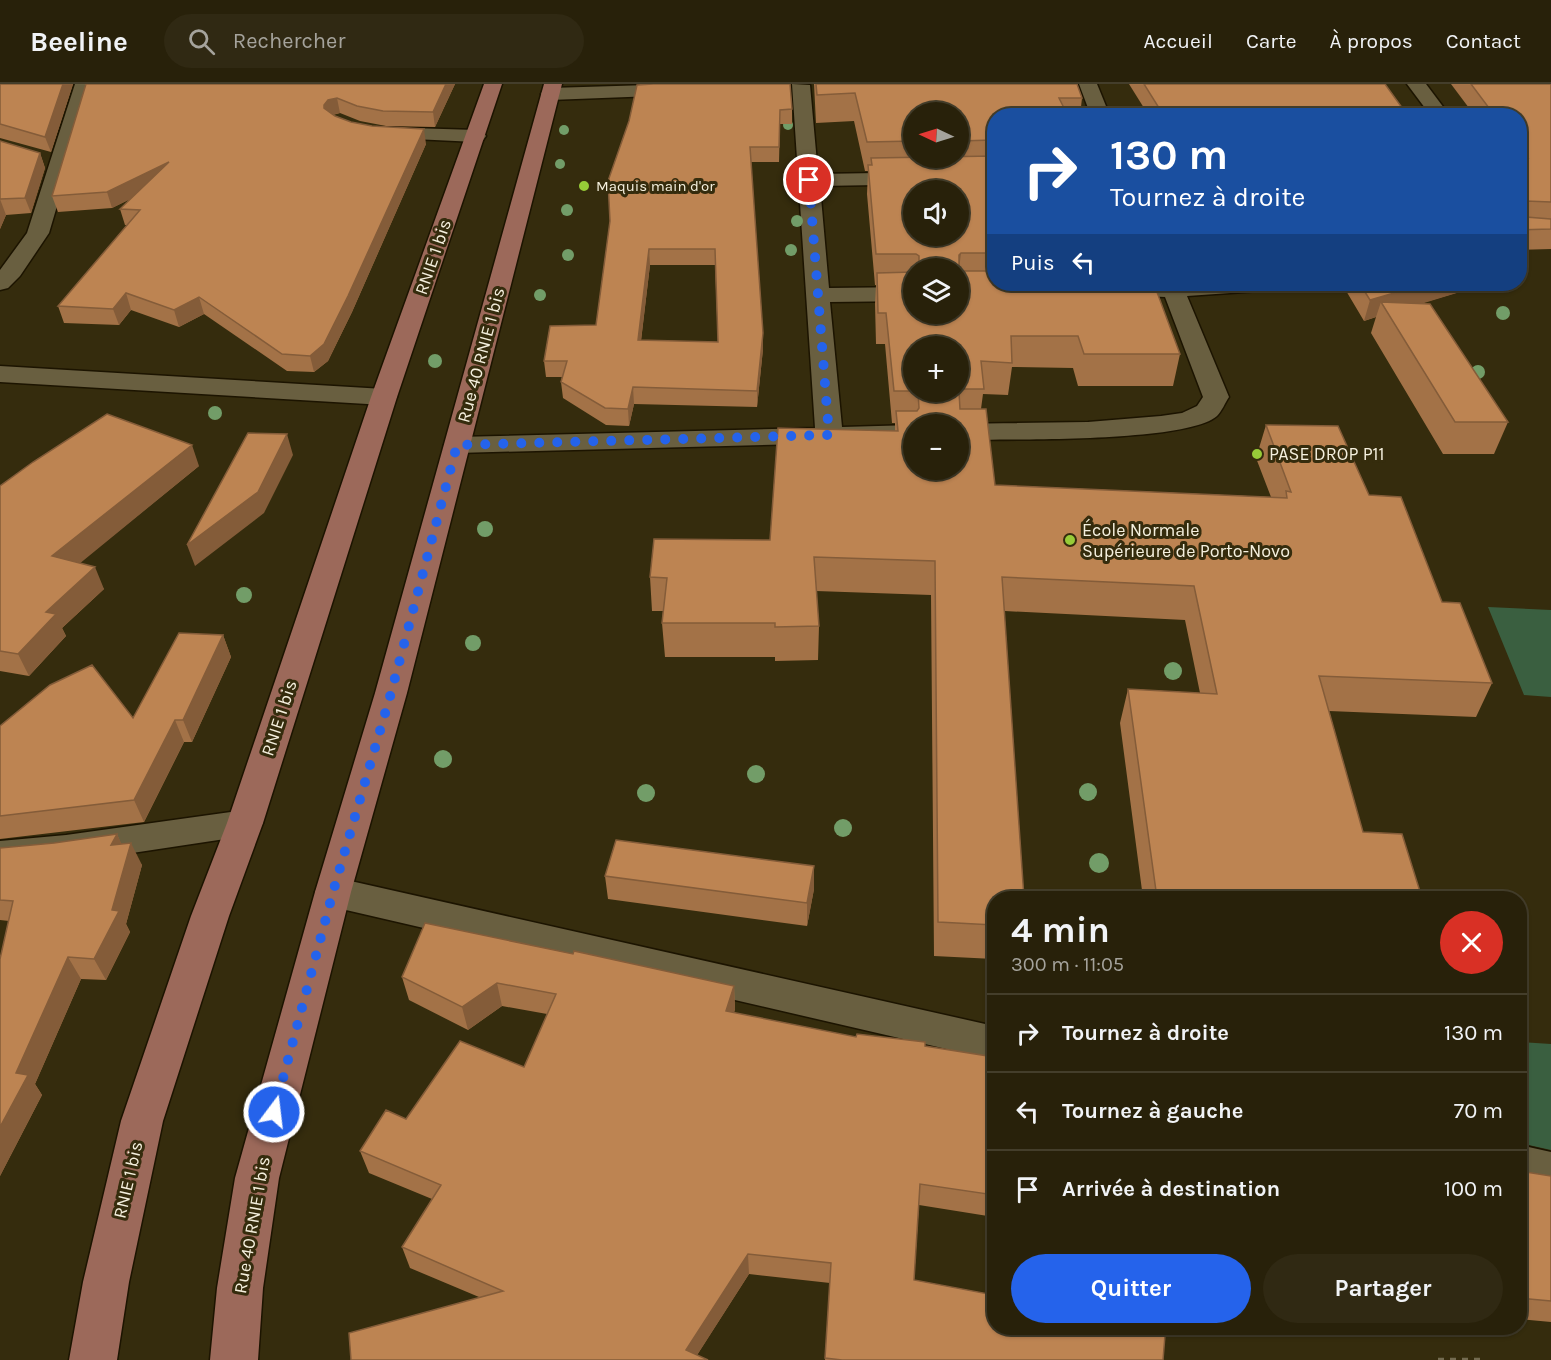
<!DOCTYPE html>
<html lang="fr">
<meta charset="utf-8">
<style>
body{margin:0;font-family:Karla,sans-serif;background:#302913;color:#f1f3f6;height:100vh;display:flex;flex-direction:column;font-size:22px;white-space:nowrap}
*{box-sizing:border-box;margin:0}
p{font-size:20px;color:#a5a39c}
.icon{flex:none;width:33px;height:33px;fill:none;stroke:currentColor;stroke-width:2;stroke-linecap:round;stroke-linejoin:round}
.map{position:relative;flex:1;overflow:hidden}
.side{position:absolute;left:987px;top:807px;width:540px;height:444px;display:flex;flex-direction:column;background:#28210a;border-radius:24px;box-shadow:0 2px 4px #0004,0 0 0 2px #443e2b}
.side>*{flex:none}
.top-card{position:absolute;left:987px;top:24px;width:540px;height:183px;border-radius:24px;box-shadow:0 2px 4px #0004,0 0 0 2px #443e2b;background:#1a4fa0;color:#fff;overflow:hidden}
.needle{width:39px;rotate:274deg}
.fabs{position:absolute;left:903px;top:18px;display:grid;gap:12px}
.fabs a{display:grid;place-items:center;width:66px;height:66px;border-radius:50%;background:#28210a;box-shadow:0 2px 4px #0004,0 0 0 2px #443e2b;font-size:30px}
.pin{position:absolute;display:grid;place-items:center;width:51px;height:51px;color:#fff;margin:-26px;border:3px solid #fff;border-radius:50%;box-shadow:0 2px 6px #0007}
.me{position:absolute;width:66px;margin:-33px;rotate:15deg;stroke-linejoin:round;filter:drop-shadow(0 0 4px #0008)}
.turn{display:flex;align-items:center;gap:21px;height:126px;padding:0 24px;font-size:27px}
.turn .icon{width:78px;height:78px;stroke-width:2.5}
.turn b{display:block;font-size:42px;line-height:51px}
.then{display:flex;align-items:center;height:57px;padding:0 24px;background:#0003;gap:12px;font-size:22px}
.round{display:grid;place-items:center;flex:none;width:63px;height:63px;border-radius:32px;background:#302913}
.headline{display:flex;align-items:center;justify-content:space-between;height:102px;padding:0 24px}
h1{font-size:36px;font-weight:700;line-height:45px}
.action{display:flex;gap:12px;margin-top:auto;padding:12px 24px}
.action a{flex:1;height:69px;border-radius:36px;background:#2563eb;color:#fff;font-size:24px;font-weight:700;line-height:69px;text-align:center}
.action a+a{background:#302913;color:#f1f3f6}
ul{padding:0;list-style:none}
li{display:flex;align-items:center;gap:18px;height:78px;padding:0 24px;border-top:2px solid #443e2b}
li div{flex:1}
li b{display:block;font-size:22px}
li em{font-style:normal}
header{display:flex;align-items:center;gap:36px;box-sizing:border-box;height:84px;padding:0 30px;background:#28210a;border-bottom:2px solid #443e2b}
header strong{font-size:28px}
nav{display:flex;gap:33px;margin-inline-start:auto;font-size:21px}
.search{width:420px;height:54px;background:#302913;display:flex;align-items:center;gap:15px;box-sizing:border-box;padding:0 21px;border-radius:33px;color:#a5a39c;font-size:22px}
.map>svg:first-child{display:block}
.green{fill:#3a5f40}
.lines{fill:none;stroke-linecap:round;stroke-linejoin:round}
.minor-casing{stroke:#1c1400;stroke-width:3}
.secondary-casing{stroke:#1c1400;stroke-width:3}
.primary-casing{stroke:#1c1400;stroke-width:3}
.path{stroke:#736b50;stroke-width:4.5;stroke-dasharray:6 6;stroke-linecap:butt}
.minor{fill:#695f40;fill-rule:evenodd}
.secondary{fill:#695f40;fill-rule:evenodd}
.primary{fill:#9c695a;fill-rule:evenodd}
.tree{fill:#729d68}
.wall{fill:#a37247;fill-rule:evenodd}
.shaded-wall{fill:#845c39}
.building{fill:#bd8452;stroke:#845c39;stroke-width:1.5;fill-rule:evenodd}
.route{stroke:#2563eb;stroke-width:10;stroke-dasharray:0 18}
.poi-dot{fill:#97cc38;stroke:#352c0d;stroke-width:2}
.labels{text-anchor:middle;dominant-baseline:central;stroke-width:6;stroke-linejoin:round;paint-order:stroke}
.far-poi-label{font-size:15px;fill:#f5f0de;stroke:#352c0d;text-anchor:start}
.street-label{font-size:18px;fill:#f5f0de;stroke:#352c0d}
.poi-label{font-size:18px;fill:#f5f0de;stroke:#352c0d;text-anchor:start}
</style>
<header>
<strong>Beeline</strong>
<div class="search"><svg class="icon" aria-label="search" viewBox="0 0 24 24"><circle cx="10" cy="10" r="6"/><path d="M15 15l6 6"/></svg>Rechercher</div>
<nav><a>Accueil</a><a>Carte</a><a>À propos</a><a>Contact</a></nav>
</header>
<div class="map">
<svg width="1551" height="1276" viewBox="0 0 1551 1276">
<rect width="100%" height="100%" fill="#352c0d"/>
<path class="green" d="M 1488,523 L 1551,526 L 1551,613 L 1524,611 Z
M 1520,958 L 1551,960 L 1551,1066 L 1520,1059 Z"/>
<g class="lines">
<g class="minor-casing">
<path id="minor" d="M 75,0 L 93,0 L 49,149 L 20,192 L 8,204 L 0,206 L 0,186 L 27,149 Z
M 682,0 L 689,5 L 687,9 L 680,11 L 550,16 L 543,14 L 541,10 L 543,6 L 550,4 Z
M 792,0 L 810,1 L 818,90 L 994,87 L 994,99 L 820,102 L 829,204 L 914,203 L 914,217 L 830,218 L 842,343 L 914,341 L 914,357 L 457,369 L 448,367 L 444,361 L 448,355 L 457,353 L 815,344 Z
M 1079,0 L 1097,0 L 1110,32 L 1091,32 Z
M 1407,0 L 1426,0 L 1450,32 L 1431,32 Z
M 379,43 L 476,46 L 483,48 L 486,52 L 483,56 L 476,58 L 372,53 L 369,49 L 372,45 Z
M 1160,200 L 1271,200 L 1267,205 L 1259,207 L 1187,212 L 1229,313 C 1225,319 1222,327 1217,332 C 1187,359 1005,355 958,356 L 958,340 L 1088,338 L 1161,332 L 1182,329 L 1197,322 L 1203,313 L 1165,213 L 1144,212 L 1140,207 L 1144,202 Z
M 0,282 L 384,305 L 393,308 L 397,313 L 393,318 L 384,321 L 0,298 Z
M 245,726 L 257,730 L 263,739 L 257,748 L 245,752 L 66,779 L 0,785 L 0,757 L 66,751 Z"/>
</g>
<g class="secondary-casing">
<path id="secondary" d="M 333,793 L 994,942 L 994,976 L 333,823 L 320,818 L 315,808 L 320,798 Z
M 1520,1061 L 1551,1068 L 1551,1108 L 1520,1101 Z"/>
</g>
<g class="primary-casing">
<path id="primary" d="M 484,0 L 502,0 L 397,313 L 263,739 L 229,832 L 163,1037 L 129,1198 L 117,1276 L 69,1276 L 83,1198 L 121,1037 L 191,832 L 227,739 L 371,313 Z
M 544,0 L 562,0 L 407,609 L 351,808 L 279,1094 L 263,1204 L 258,1276 L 210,1276 L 217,1204 L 235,1094 L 315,808 L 375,609 Z"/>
</g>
<path class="path" d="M 1438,1276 L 1480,1276"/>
<use href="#minor" class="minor"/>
<use href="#secondary" class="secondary"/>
<use href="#primary" class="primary"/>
</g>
<g class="tree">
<circle cx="788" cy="41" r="5"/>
<circle cx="564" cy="46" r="5"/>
<circle cx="560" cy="80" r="5"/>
<circle cx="567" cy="126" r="6"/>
<circle cx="797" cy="137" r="6"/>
<circle cx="791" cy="166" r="6"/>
<circle cx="568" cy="171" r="6"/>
<circle cx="540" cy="211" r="6"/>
<circle cx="1503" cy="229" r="7"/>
<circle cx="435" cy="277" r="7"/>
<circle cx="1478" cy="288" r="7"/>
<circle cx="215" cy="329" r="7"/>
<circle cx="485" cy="445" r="8"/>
<circle cx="244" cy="511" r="8"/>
<circle cx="473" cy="559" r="8"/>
<circle cx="1173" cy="587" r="9"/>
<circle cx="443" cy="675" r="9"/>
<circle cx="756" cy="690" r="9"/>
<circle cx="1088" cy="708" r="9"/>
<circle cx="646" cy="709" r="9"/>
<circle cx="843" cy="744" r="9"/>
<circle cx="1099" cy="779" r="10"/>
</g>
<path class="wall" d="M 0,0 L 73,0 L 51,68 L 0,54 Z
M 86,0 L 455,0 L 435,43 L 386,42 L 360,37 L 340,29 L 333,31 L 351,38 L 426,60 L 352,228 L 328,277 L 314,288 L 287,287 L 204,230 L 179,243 L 131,226 L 119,241 L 64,239 L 58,222 L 127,141 L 125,141 L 120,125 L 130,115 L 112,124 L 58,128 L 52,112 Z
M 814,0 L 1077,0 L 1082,14 L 1080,32 L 994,32 L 994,200 L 1180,270 L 1173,302 L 1078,302 L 1073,284 L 1012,283 L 1008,311 L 983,310 L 981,325 L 995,401 L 1271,413 L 1256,374 L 1266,341 L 1369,411 L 1442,518 L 1492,599 L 1476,633 L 1329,627 L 1363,748 L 1422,814 L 1143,814 L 1120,639 L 1128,605 L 1200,609 L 1185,536 L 1005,527 L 994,814 L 994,875 L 934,872 L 931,511 L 816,507 L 819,542 L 818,576 L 775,577 L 775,573 L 665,573 L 662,539 L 663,527 L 652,527 L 650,493 L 770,456 L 895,347 L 895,339 L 892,339 L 885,260 L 876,260 L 875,220 L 876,201 L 875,201 L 867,110 L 868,87 L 865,87 L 854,37 L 816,39 ZM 914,28 L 958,28 L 958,74 L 914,74 ZM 914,184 L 958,184 L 914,230 ZM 914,262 L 958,308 L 914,308 Z
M 1129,0 L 1385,0 L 1408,32 L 1149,32 Z
M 1451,0 L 1551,0 L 1551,165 L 1520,166 L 1520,32 L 1475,32 Z
M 792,25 L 792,40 L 780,40 L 779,78 L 751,78 L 763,265 L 757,323 L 634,320 L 629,342 L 606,341 L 563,314 L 561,298 L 562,293 L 546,293 L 544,277 L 596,241 L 629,37 ZM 650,181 L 715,181 L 718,258 L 641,257 Z
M 0,57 L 40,69 L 45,84 L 31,129 L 6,131 L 0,145 Z
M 1342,200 L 1484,200 L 1483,201 L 1422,219 L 1508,338 L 1494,370 L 1443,370 L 1371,249 L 1376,233 L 1364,237 Z
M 199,382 L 79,479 L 104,505 L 62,544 L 66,552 L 29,592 L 0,587 L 0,402 Z
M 223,551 L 231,573 L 192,658 L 184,658 L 144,738 L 0,755 L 0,642 L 133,634 Z
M 117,750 L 121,760 L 142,781 L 126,840 L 130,848 L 106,896 L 81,895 L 35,1000 L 42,1011 L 0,1092 L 9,837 L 0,836 L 0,764 L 54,759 Z
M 814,782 L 814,805 L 807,842 L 608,815 L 605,792 Z
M 402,893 L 734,902 L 735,925 L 734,929 L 856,953 L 994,973 L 994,1133 L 919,1121 L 914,1196 L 1163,1276 L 825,1276 L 830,1199 L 749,1190 L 697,1271 L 479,1213 L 410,1184 L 402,1163 L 432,1115 L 369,1089 L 360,1067 L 406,1035 L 524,983 L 547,930 L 502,922 L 468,946 L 409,916 Z
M 1520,1087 L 1551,1092 L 1551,1238 L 1520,1235 Z"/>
<path class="shaded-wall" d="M 63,0 L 73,0 L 51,68 L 45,53 Z
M 446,0 L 455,0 L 435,43 L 433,28 Z
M 337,14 L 340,29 L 331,31 L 327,36 L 324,21 L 328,16 Z
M 424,45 L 426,60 L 352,228 L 328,277 L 314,288 L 310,272 Z
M 40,69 L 45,84 L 31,129 L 25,114 Z
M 169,78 L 174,94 L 112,124 L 107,108 Z
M 0,115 L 6,131 L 0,145 Z
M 649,165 L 650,181 L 639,273 L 638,256 Z
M 961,169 L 958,194 L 959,171 Z
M 1425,200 L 1484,200 L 1483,201 L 1388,230 L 1381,218 L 1376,233 L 1364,237 L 1370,216 Z
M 126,209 L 131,226 L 119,241 L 113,225 Z
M 199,213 L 204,230 L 179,243 L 174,226 Z
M 763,249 L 763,265 L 757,323 L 757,307 Z
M 633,303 L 634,320 L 629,342 L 628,325 Z
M 287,350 L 293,371 L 264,429 L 195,482 L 187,461 Z
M 192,361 L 199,382 L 62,494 L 52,472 Z
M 95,483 L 104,505 L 62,544 L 66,552 L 29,592 L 18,570 L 46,528 Z
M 223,551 L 231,573 L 192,658 L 183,636 Z
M 175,636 L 184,658 L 144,738 L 134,716 Z
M 117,750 L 127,772 L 111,761 Z
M 131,759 L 142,781 L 126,840 L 130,848 L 106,896 L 94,875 L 112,826 Z
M 814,782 L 814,805 L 807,842 L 807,819 Z
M 68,873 L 81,895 L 35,1000 L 42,1011 L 0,1092 L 0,1043 L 16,989 Z
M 497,899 L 502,922 L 468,946 L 462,923 Z
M 734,902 L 735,925 L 727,950 L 726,927 Z
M 748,1170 L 749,1190 L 694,1276 L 686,1266 Z"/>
<path class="building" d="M 0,0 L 63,0 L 45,53 L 0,40 Z
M 86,0 L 446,0 L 433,28 L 383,27 L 357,22 L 337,14 L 328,16 L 324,21 L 324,24 L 335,32 L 351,38 L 372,42 L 424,45 L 348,212 L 324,260 L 310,272 L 282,270 L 199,213 L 174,226 L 126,209 L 113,225 L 58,222 L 140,126 L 120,125 L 169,78 L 107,108 L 52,112 Z
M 653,0 L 790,0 L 792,25 L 780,26 L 779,63 L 750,63 L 763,249 L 757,307 L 633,303 L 628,325 L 605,324 L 561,298 L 567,277 L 544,277 L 550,242 L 596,241 L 610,137 L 608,97 L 629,37 L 637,1 ZM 649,165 L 715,165 L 718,258 L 638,256 Z
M 816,0 L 1077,0 L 1082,14 L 1059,14 L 1068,32 L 994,32 L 994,56 L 958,57 L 958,28 L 914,28 L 914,57 L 867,58 L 855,9 L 817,11 Z
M 1144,0 L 1385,0 L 1408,32 L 1164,32 Z
M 1471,0 L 1551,0 L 1551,118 L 1526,117 L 1526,133 L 1551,135 L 1551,145 L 1520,146 L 1520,74 L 1528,74 L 1520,63 L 1520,32 L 1495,32 Z
M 0,57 L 40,69 L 25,114 L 0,115 Z
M 994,72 L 994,169 L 961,169 L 959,171 L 959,185 L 961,187 L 994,187 L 994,200 L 1154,200 L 1180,270 L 1084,270 L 1078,252 L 1011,252 L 1012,279 L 981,277 L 984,305 L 961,305 L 959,308 L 960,325 L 986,325 L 995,401 L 1287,414 L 1286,407 L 1291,408 L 1266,341 L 1338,342 L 1369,411 L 1401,413 L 1442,518 L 1460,519 L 1492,599 L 1319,592 L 1363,748 L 1402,750 L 1422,814 L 1157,814 L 1128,605 L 1217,610 L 1194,502 L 1002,493 L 1024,814 L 994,814 L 994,841 L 938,838 L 935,477 L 814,473 L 819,542 L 775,543 L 775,539 L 662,539 L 667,494 L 650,493 L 654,455 L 770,456 L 778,344 L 898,347 L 896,327 L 917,327 L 919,324 L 918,308 L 958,308 L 958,262 L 914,262 L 914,307 L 894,307 L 886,229 L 878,229 L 877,189 L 914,188 L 914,230 L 958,230 L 958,184 L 919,184 L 919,172 L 916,170 L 876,170 L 868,81 L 872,81 L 871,74 ZM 914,106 L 958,106 L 958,152 L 914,152 ZM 914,340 L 958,340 L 958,386 L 914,386 Z
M 1360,200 L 1425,200 L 1370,216 Z
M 1381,218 L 1430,220 L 1508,338 L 1455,338 Z
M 107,330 L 192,361 L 52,472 L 95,483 L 46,528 L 56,530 L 18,570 L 0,567 L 0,402 L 33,378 Z
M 248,349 L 287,350 L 258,408 L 187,461 Z
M 179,549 L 223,551 L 183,636 L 175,636 L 134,716 L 0,732 L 0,642 L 50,601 L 92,581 L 133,634 Z
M 117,750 L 111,761 L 131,759 L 112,826 L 119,827 L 94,875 L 68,873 L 16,989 L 28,991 L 0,1043 L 0,875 L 13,817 L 0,816 L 0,764 L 54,759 Z
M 616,756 L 814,782 L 807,819 L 605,792 Z
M 425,839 L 573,870 L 574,867 L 734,902 L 726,927 L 856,953 L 857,950 L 925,958 L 925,962 L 994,973 L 994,1111 L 920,1100 L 914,1196 L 994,1211 L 994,1244 L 1134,1244 L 1165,1251 L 1163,1276 L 842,1276 L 825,1274 L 831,1179 L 748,1170 L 686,1266 L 708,1276 L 351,1276 L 349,1249 L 503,1207 L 402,1163 L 441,1101 L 360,1067 L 386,1026 L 406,1035 L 460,957 L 524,983 L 556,910 L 497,899 L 462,923 L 402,893 Z
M 1520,1087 L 1551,1092 L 1551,1217 L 1520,1214 Z"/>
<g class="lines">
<path class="route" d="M 274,1028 L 333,808 L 391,609 L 457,361 L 829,351 L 809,96"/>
</g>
<g class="poi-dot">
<circle cx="584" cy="102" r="6"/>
<circle cx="1257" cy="370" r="6"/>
<circle cx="1070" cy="456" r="6"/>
</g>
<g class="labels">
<g class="far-poi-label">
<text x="596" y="102">Maquis main d'or</text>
</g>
<g class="street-label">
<text transform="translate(433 173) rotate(-71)">RNIE 1 bis</text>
<text transform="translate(481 271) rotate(-75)">Rue 40 RNIE 1 bis</text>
<text transform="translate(279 634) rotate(-72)">RNIE 1 bis</text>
<text transform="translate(128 1096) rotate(-77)">RNIE 1 bis</text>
<text transform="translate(252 1141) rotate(-80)">Rue 40 RNIE 1 bis</text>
</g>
<g class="poi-label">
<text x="1269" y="370">PASE DROP P11</text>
<text x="1082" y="446">École Normale<tspan x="1082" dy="21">Supérieure de Porto-Novo</tspan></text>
</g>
</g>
</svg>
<div class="fabs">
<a><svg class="needle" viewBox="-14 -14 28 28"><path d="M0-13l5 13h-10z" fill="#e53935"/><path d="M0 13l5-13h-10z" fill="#a5a39c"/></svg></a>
<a><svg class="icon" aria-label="sound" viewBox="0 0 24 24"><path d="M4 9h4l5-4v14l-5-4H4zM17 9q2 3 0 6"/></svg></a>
<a><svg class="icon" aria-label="layers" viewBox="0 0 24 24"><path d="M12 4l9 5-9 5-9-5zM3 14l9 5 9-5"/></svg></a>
<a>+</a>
<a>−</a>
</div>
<div class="pin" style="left:809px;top:96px;background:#d93025"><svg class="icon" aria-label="arrive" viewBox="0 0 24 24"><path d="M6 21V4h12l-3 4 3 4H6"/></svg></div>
<svg class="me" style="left:274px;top:1028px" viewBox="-20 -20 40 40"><circle r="17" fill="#2563eb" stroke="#fff" stroke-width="3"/><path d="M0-11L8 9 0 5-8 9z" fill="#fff"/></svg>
<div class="top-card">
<div class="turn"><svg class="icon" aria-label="right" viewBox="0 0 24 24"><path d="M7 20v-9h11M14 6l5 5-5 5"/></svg><div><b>130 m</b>Tournez à droite</div></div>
<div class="then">Puis<svg class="icon" aria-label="left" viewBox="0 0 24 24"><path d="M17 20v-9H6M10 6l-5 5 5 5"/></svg></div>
</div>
<section class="side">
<div class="headline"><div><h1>4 min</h1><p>300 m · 11:05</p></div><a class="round" style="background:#d93025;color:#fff"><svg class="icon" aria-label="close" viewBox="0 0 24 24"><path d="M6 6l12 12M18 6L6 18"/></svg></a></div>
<ul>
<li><svg class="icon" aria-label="right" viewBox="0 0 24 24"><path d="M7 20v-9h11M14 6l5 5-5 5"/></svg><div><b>Tournez à droite</b></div><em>130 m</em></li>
<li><svg class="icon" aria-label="left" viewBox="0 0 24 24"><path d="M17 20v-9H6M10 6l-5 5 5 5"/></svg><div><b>Tournez à gauche</b></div><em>70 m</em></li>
<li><svg class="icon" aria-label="arrive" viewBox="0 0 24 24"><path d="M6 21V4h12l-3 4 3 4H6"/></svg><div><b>Arrivée à destination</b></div><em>100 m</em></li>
</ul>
<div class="action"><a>Quitter</a><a>Partager</a></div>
</section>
</div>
